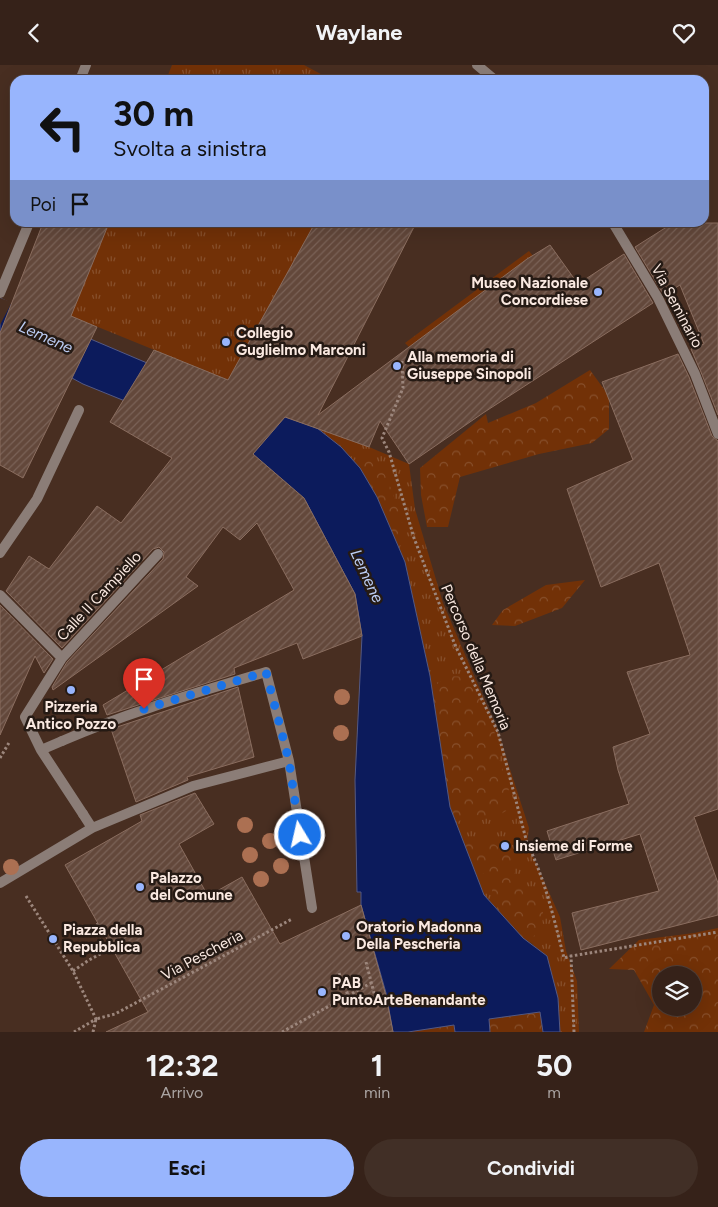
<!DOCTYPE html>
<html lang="it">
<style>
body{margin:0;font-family:Figtree,sans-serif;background:#412f26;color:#f1f3f6;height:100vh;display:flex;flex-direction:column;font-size:19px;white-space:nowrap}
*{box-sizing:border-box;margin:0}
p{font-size:16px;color:#aaa4a2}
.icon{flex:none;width:28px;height:28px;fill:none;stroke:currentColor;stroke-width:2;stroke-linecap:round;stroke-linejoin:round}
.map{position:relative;height:967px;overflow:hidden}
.panel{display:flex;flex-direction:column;background:#362219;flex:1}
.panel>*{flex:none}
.banner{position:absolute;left:10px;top:10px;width:699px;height:152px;border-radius:15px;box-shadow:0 5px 20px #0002,0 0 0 1px #503f38;background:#98b5fd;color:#111;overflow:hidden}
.controls{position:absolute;left:652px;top:901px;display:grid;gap:10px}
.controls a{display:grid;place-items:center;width:50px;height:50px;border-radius:50%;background:#362219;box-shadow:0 5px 20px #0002,0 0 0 1px #503f38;font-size:25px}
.pin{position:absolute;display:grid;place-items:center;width:42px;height:42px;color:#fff;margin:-51px -21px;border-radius:50% 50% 50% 0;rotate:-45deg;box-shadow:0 0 5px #0007}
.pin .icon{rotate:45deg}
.me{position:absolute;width:55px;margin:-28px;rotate:351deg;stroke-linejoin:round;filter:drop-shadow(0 0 4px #0008)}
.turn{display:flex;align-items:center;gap:18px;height:105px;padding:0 20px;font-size:22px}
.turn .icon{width:65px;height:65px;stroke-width:2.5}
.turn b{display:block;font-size:35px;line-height:42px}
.then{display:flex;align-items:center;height:48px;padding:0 20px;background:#0003;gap:10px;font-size:19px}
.eta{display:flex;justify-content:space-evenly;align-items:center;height:85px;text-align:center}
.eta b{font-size:30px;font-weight:700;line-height:35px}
.cta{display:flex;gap:10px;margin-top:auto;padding:10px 20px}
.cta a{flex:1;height:58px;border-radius:30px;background:#98b5fd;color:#111;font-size:20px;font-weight:700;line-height:58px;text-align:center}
.cta a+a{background:#412f26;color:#f1f3f6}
header{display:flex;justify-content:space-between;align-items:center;height:65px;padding:0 20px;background:#362219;font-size:22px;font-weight:700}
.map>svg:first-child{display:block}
.grass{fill:url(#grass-tufts)}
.forest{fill:url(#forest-crowns);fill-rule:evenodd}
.water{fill:#0c1b5c;stroke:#535984}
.pier{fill:#482e21}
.building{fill:url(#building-hatch);stroke:#8a6d5f}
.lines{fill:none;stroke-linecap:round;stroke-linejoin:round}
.path{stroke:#9c867c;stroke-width:3;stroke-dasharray:2.5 2.5;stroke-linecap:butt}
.lane{stroke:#8b7d77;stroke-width:10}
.street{stroke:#8b7d77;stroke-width:10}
.tree{fill:#ac7052}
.route{stroke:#1a73e8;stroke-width:9;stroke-dasharray:0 16.2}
.poi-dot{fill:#98b5fd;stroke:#251a14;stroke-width:2}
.labels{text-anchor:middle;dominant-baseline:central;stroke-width:5;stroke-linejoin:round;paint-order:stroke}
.poi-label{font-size:15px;font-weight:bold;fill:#fae9e1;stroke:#251a14;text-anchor:start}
.street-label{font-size:15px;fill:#fae9e1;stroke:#251a14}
.water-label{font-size:16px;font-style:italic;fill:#bbccf3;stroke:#251a14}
</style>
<header><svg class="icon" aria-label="back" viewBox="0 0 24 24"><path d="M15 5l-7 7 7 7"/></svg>Waylane<svg class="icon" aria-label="heart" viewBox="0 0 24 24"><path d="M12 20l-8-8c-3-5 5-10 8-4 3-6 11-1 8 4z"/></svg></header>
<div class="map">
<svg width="718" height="967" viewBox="0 0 718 967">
<defs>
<pattern id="grass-tufts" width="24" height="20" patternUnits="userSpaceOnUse" patternTransform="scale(1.25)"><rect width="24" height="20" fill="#723107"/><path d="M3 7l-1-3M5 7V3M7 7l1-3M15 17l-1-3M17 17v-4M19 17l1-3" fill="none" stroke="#874f2b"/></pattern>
<pattern id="forest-crowns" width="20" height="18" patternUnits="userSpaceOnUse" patternTransform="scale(1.25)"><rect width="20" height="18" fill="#723107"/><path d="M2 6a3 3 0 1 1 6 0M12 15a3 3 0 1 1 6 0" fill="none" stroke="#874f2b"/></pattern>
<pattern id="building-hatch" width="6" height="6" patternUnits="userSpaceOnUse" patternTransform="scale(1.25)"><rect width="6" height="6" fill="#63483b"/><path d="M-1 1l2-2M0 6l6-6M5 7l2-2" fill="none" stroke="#7a6257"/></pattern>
</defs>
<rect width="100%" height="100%" fill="#482e21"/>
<path class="grass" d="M 172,0 L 304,0 L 332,15 L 166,15 Z
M 109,158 L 315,158 L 228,315 L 71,251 Z
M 529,186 L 533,191 L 409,282 L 405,278 Z
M 317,363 L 369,382 L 409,399 L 415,444 L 443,538 L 498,667 L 529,763 L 527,778 L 560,852 L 566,886 L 577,916 L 579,967 L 560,967 L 533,879 L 523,873 L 484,830 L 450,742 L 430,611 L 405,497 Z"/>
<path class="forest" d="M 0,233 L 67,264 L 341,382 L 353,396 C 360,393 369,394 376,398 C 388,405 401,454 405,468 L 399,482 L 405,497 L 432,623 L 447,611 L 474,612 L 493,657 L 498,692 L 509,722 L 506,746 L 492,754 L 479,750 L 455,757 L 465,780 L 473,774 L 494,779 L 514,792 L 514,812 L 538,828 L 543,848 L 542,866 L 532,872 L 524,873 L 547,891 L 558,933 L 560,967 L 393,967 L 386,928 L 361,840 L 361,827 L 357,827 L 355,715 L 362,572 L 355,529 L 305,435 L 272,406 L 252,390 L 194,364 L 83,319 ZM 475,807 L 493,811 L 492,827 L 500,847 L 484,830 Z
M 590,305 L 609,331 L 609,364 L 592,378 L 539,389 L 460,412 L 448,462 L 427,462 L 421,430 L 420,403 L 486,349 L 488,358 L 536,338 Z
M 585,515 L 562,543 L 515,561 L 492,560 L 503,545 L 546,520 Z
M 718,863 L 718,967 L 644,967 L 654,940 L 634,905 L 609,904 L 639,875 L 694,868 ZM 661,910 L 694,910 L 694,942 L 661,942 Z"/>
<path class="water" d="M 0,233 L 67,264 L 220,329 L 317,363 L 341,382 L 360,403 L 377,432 L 405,497 L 430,611 L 450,742 L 484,830 L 523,873 L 547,891 L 558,933 L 560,967 L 543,967 L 540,947 L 489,954 L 490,967 L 455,967 L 454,960 L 408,967 L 393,967 L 386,928 L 361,840 L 361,827 L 357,827 L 355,715 L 362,571 L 355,529 L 305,435 L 272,406 L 252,390 L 194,364 L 83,319 L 0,274 Z"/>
<path class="pier" d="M 0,233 L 12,237 L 0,260 Z"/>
<path class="building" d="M 43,158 L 109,158 L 71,251 L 97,262 L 23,413 L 0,400 L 0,268 Z
M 315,158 L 416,158 L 318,350 L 527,194 L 550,180 L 578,219 L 624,189 L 653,238 L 483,348 L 409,399 L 380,356 L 369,382 L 285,352 L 253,389 L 304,433 L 355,529 L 362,571 L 303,594 L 297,578 L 234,603 L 235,609 L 107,650 L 103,640 L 294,525 L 257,458 L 240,475 L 223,462 L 186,512 L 198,521 L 53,625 L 52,622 L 67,597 L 163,494 L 164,487 L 159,482 L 153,484 L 62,583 L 6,526 L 29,491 L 49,504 L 97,441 L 121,458 L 172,393 L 110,357 L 154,285 L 228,315 Z
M 673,158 L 718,158 L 718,350 L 701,307 L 691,284 L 704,279 L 680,220 L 664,230 L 635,182 Z
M 678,289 L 689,312 L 712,371 L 718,376 L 718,744 L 694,752 L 718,818 L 718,850 L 581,885 L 572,848 L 659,826 L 640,769 L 556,795 L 547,766 L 629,739 L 618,705 L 613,682 L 650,669 L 627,607 L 690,590 L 659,498 L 601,522 L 567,424 L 633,395 L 602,317 Z
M 0,540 L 53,594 L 44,608 L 35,591 L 0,670 Z
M 238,622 L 254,692 L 187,712 L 188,715 L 136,737 L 111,664 Z
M 195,728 L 214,759 L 179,779 L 208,831 L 242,812 L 280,879 L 361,840 L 386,931 L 393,967 L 106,967 L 148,947 L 65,800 L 142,756 L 140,750 Z"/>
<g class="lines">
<path class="path" d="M 402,296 L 403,323 L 382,373 L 389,387 L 414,473 L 455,580 L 498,667 L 527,778 C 545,814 554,854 564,893 L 571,891
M 0,693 L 10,676
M 26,831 L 73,906 L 96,954 L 74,967
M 366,897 L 375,932
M 73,906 L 89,895 L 106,886 L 93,863 L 98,859
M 339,908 L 348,930
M 93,967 L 96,954 L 115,949 L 292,854
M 282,967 L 371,918
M 574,967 L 571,891 L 718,867"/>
<path class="lane" d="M 0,488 L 37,434 L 79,345
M 0,530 L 62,593
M 62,676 L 41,685 L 25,652 L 62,593 L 158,489
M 41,685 L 83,749"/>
<path class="street" d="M 477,0 L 495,15
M 80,15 L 86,0
M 613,158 L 658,233 L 695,309 L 718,369
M 0,228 L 29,158
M 62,676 C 128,647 196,628 266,607 L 289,696 L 312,843
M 83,749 L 92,763
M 0,818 L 92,763 L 193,721 L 289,696"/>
</g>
<g class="tree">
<circle cx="342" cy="632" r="8"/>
<circle cx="341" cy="668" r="8"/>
<circle cx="245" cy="760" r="8"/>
<circle cx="270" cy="776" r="8"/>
<circle cx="250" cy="790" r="8"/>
<circle cx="281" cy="801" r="8"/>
<circle cx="11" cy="802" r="8"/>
<circle cx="261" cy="814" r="8"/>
</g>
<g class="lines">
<path class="route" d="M 144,644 L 266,607 L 289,696 L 300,770"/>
</g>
<g class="poi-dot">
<circle cx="598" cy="227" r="5"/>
<circle cx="226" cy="277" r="5"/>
<circle cx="397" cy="301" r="5"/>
<circle cx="71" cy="625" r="5"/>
<circle cx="505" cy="781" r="5"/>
<circle cx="140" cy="822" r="5"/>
<circle cx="346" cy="871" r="5"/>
<circle cx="53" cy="874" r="5"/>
<circle cx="322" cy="927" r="5"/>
</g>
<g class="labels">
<g class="poi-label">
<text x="588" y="218" text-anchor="end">Museo Nazionale<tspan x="588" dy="17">Concordiese</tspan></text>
<text x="236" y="268">Collegio<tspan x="236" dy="17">Guglielmo Marconi</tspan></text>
<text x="407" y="292">Alla memoria di<tspan x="407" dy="17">Giuseppe Sinopoli</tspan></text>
<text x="71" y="642" text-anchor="middle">Pizzeria<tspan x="71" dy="17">Antico Pozzo</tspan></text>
<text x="515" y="781">Insieme di Forme</text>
<text x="150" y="813">Palazzo<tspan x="150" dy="17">del Comune</tspan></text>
<text x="356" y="862">Oratorio Madonna<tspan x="356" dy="17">Della Pescheria</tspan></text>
<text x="63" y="865">Piazza della<tspan x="63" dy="17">Repubblica</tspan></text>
<text x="332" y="918">PAB<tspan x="332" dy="17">PuntoArteBenandante</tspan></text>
</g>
<g class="street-label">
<text transform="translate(677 241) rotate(62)">Via Seminario</text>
<text transform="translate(99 531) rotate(-47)">Calle II Campiello</text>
<text transform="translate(476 592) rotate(67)">Percorso della Memoria</text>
<text transform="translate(202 890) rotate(-28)">Via Pescheria</text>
</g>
<g class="water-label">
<text transform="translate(46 272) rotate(24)">Lemene</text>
<text transform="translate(367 511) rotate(65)">Lemene</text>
</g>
</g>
</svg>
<div class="controls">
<a><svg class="icon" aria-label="layers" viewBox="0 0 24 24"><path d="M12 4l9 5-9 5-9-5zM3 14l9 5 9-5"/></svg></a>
</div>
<div class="pin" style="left:144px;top:644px;background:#d93025"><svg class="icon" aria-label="arrive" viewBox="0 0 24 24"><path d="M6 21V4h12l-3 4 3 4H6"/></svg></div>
<svg class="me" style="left:300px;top:770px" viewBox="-20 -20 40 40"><circle r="17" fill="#1a73e8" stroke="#fff" stroke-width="3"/><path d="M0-11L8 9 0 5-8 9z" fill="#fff"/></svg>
<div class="banner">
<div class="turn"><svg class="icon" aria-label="left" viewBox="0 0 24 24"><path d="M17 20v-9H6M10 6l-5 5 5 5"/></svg><div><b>30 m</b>Svolta a sinistra</div></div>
<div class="then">Poi<svg class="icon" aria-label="arrive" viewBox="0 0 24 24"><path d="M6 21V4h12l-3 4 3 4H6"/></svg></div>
</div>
</div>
<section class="panel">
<div class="eta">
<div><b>12:32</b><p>Arrivo</p></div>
<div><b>1</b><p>min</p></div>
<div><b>50</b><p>m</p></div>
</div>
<div class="cta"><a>Esci</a><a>Condividi</a></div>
</section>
